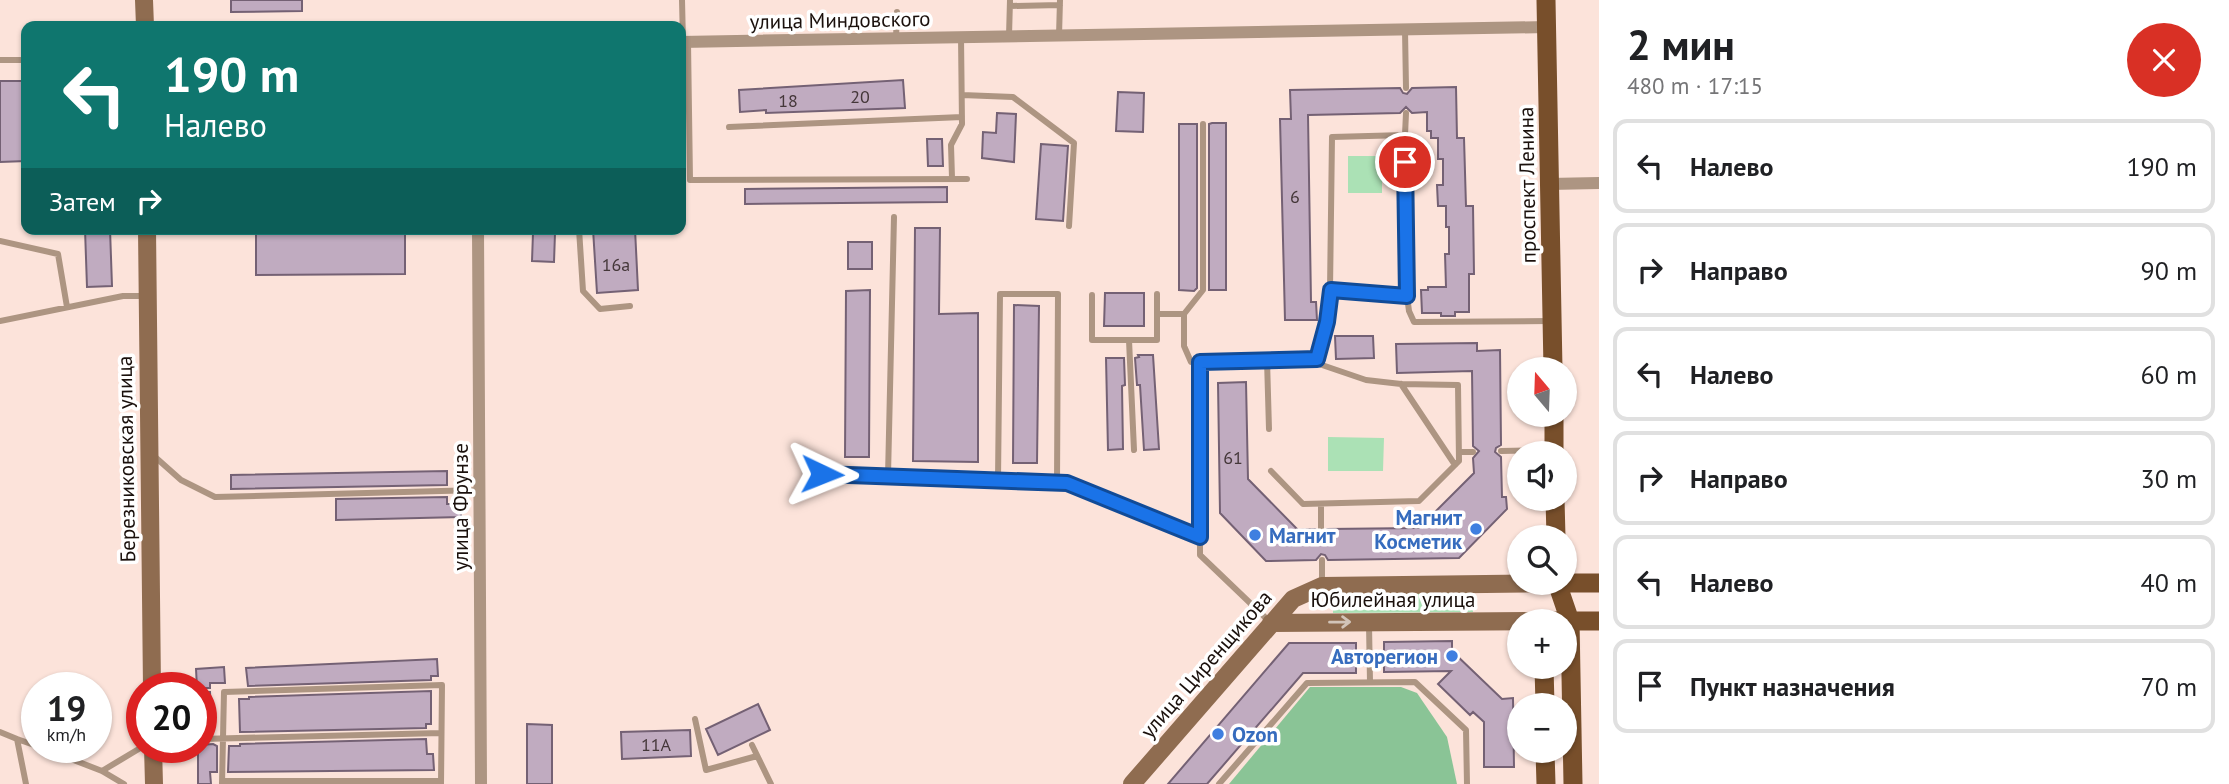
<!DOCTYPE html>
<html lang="ru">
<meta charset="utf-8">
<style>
body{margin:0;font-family:"PT Sans",sans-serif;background:#f6f6f6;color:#202124;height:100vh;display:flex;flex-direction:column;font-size:26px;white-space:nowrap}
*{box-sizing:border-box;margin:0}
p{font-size:23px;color:#757577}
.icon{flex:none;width:38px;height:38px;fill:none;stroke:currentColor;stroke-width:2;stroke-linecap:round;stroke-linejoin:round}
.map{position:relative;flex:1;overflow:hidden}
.side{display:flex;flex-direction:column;background:#fff;width:630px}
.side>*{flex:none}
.guide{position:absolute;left:21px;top:21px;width:665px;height:214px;border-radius:14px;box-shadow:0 2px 5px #0004;background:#0f766e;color:#fff;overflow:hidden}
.needle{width:46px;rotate:341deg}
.controls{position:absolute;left:1507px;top:357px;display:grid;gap:14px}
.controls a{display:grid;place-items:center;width:70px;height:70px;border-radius:50%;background:#fff;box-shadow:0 2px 5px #0004;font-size:35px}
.speed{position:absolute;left:21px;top:672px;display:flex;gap:14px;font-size:35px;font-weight:700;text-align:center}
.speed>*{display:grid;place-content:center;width:91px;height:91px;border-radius:50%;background:#fff;box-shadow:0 2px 5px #0004;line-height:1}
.speed small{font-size:18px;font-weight:400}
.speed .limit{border:10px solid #d22;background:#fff;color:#111}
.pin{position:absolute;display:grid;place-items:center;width:60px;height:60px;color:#fff;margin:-30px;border:4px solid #fff;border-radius:50%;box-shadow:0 2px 7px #0007}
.me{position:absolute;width:77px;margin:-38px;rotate:92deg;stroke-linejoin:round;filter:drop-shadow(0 0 5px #0008)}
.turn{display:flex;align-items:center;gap:24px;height:147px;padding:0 28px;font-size:32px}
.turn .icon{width:91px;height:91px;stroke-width:2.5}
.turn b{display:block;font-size:49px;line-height:60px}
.then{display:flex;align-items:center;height:66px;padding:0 28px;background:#0003;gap:14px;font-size:26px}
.round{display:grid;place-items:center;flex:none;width:74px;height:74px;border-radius:37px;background:#f6f6f6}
.overview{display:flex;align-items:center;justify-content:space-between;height:119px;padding:0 28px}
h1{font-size:42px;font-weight:600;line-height:52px}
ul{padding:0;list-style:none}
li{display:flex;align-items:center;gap:21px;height:94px;margin:0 14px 10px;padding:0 14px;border:4px solid #e0e0e0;border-radius:14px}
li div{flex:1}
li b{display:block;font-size:26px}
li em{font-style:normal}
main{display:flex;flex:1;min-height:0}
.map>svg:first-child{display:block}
.green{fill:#abe1b5}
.forest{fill:#8ac496}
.building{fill:#c0abc0;stroke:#746174;stroke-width:2}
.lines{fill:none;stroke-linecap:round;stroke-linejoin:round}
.lane{stroke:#ad9582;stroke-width:6}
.street{stroke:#ad9582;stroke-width:12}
.secondary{stroke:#8f6c50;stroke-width:18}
.primary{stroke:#784f2b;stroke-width:19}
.oneway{stroke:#d2c4b9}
.route-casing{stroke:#114b97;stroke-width:18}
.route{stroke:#1a73e8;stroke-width:12}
.shop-dot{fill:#3f7fe0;stroke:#fff;stroke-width:2.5}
.labels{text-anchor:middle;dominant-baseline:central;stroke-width:7;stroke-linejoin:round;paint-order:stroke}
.number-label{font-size:18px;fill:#443739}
.street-label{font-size:21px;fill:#1a100c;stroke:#fff}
.shop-label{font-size:21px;font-weight:bold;fill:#366cbe;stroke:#fff;text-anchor:end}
</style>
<main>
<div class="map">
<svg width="1599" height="784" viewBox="0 0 1599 784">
<rect width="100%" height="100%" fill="#fce3da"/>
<path class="green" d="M 1348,156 L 1382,156 L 1382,193 L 1348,193 Z
M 1328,437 L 1384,438 L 1383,471 L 1328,471 Z
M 1473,589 L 1473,612 L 1333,613 L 1333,590 Z"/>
<path class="forest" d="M 1310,687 L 1401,687 L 1417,693 L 1447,737 L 1457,784 L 1229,784 Z"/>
<path class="building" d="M 231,0 L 302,0 L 302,11 L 231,12 Z
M 903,80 L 905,108 L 766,113 L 766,110 L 740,112 L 739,90 Z
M 0,81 L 26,81 L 26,161 L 0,162 Z
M 1456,87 L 1457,138 L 1464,138 L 1466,206 L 1473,206 L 1474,274 L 1469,274 L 1469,312 L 1455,312 L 1455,316 L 1441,316 L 1441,313 L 1422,313 L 1421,290 L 1428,290 L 1428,287 L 1446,287 L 1445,254 L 1449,254 L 1449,227 L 1446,227 L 1446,206 L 1438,206 L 1437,185 L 1443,185 L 1443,159 L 1438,159 L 1438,138 L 1431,138 L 1431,131 L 1427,131 L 1427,112 L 1412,113 L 1406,107 L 1400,113 L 1308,115 L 1311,302 L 1316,302 L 1317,320 L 1285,320 L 1280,119 L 1291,119 L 1290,90 L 1400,88 L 1403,93 L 1407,94 L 1412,88 Z
M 1118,92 L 1144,93 L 1143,132 L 1116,131 Z
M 997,113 L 1016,114 L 1014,162 L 982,158 L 983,132 L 996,133 Z
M 1212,123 L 1226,123 L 1226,290 L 1209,290 L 1209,124 Z
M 1179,124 L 1197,124 L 1197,288 L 1194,291 L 1179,290 Z
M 927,139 L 942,139 L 943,166 L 928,166 Z
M 1041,144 L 1068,146 L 1063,221 L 1036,219 Z
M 947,187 L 947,202 L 745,204 L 745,189 Z
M 915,228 L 940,228 L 939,314 L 978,313 L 978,462 L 913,461 Z
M 85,229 L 110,229 L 112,286 L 87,287 Z
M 256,229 L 405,229 L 405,274 L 256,275 Z
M 593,229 L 635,229 L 638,290 L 597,293 Z
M 533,233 L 555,233 L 554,262 L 532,261 Z
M 848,242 L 872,242 L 872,269 L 848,269 Z
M 870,290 L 869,457 L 845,457 L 846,291 Z
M 1105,293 L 1144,293 L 1144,326 L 1104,326 Z
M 1014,305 L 1039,306 L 1037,463 L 1013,463 Z
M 1335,336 L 1373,336 L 1374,358 L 1336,359 Z
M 1477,343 L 1477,351 L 1500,350 L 1501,445 L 1496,448 L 1495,452 L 1501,457 L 1502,497 L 1506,497 L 1507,509 L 1459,558 L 1328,560 L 1325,555 L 1321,554 L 1316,560 L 1266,561 L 1220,513 L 1218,383 L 1246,382 L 1248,479 L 1298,530 L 1315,529 L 1322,535 L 1327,529 L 1419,528 L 1474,473 L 1473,458 L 1479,451 L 1473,446 L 1472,371 L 1397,373 L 1396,344 Z
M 1138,355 L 1153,355 L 1159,449 L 1144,450 L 1140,385 L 1137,385 L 1135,358 L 1139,357 Z
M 1106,358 L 1124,358 L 1125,385 L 1122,386 L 1123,449 L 1108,450 Z
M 447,471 L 447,485 L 231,489 L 231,475 Z
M 447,497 L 447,504 L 460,504 L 461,517 L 336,520 L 336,499 Z
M 1452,641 L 1452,651 L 1502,699 L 1513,698 L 1514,767 L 1484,767 L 1484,722 L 1473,712 L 1470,715 L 1438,684 L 1451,671 L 1384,672 L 1384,642 Z
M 1289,643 L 1356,643 L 1356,673 L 1303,673 L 1207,784 L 1168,784 Z
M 437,659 L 438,676 L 431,676 L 431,680 L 248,686 L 246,668 Z
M 224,667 L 225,683 L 210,683 L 210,688 L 197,688 L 196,669 Z
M 431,691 L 431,724 L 426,724 L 426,728 L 240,732 L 239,699 L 249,699 L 249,697 Z
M 201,692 L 210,692 L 212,733 L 201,733 Z
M 758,704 L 770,730 L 718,755 L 706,729 Z
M 527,724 L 552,725 L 552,784 L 527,784 Z
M 690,730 L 691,756 L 622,759 L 621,732 Z
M 426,739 L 427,754 L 433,754 L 434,770 L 228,772 L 229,746 L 240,746 L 240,744 Z
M 213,744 L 217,746 L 217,772 L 210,772 L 211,784 L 198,784 L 198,747 L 201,747 L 201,745 Z"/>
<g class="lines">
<path class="lane" d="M 682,0 L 683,42
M 1010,6 L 1060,5
M 1405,30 L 1406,88
M 1009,36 L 1010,0
M 1059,36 L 1060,0
M 896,38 L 897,12
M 688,42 L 690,180 L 967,179
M 0,60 L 26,60
M 962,95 L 1013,97 L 1074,143 L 1069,226
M 729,127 L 962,117
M 1405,135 L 1406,113
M 952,178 L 951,145 L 962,124 L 961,37
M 579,229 L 583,291 L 600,309 L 630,306
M 0,241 L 58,254 L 67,307
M 1330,290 L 1407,296
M 1092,295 L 1092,340 L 1157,340 L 1157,294
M 1157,314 L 1184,314
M 0,321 L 123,296 L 145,296
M 1129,340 L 1134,450
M 1317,359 L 1327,322 L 1330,290 L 1332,137 L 1405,135 L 1407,296 L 1409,311 L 1414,322 L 1550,321
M 1267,360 L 1269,429
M 1200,361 L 1191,362 L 1184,346 L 1184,314 L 1203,290 L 1203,124
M 1401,384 L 1455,465
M 1501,451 L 1552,450
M 1459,452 L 1473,452
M 154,456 L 181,480 L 215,497 L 479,490
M 822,474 L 1067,483 L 1200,536
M 888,476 L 894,217
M 998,480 L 1000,294 L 1058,294 L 1057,483
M 1321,504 L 1321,529
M 1322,560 L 1322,584
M 1270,622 L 1200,555 L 1200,361 L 1317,359 L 1322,365 L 1366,380 L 1401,384 L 1458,385 L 1459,461 L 1419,501 L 1303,504 L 1271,471
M 1369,624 L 1370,682
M 695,719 L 706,770 L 757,756
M 0,732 L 17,739 L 26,784
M 17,739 L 37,746
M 201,739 L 441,733
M 752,745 L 771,784
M 40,747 L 102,771 L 124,784
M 102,771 L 142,747
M 222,781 L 441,781
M 222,784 L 224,692 L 442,685 L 441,784
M 1219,784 L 1307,683 L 1415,682 L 1466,730 L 1467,784"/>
<path class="street" d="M 681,42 L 1547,27
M 1549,184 L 1599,183
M 478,229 L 481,784"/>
<path class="secondary" d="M 144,0 L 145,26
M 147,229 L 152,688
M 1271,623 L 1543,621
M 153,747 L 154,784
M 1132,784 L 1293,599 L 1322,586 L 1557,583"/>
<path class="primary" d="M 1546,0 L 1553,369
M 1554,415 L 1554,453
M 1555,499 L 1556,537
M 1557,583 L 1570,621 L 1573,784
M 1557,583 L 1599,583
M 1543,621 L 1599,621
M 1544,667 L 1545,705
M 1545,751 L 1546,784"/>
</g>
<defs><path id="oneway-shaft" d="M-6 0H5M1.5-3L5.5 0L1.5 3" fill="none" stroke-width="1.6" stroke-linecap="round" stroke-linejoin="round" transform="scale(1.75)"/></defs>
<use class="oneway" href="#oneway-shaft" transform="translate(1340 622) rotate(-1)"/>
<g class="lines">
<g class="route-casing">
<path id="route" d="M 822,474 L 1067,483 L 1200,537 L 1200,362 L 1317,359 L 1327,322 L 1331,290 L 1407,296 L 1405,162"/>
</g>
<use href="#route" class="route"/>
</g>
<g class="shop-dot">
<circle cx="1476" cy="529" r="7"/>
<circle cx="1255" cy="535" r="7"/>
<circle cx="1452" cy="656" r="7"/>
<circle cx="1218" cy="734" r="7"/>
</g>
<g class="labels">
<g class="number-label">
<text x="860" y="96">20</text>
<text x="788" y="100">18</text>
<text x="1295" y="196">6</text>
<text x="616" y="264">16а</text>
<text x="1233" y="457">61</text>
<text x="656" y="744">11А</text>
</g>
<g class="street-label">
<text transform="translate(840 20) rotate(-1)">улица Миндовского</text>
<text transform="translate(1527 185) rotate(-91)">проспект Ленина</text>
<text transform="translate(126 459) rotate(-91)">Березниковская улица</text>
<text transform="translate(460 507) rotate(-90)">улица Фрунзе</text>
<text x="1393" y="599">Юбилейная улица</text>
<text transform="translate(1206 664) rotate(-49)">улица Циренщикова</text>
</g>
<g class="shop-label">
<text x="1462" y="517">Магнит<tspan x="1462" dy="24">Косметик</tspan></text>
<text x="1269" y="535" text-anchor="start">Магнит</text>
<text x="1438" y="656">Авторегион</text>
<text x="1232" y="734" text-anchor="start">Ozon</text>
</g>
</g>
</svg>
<div class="controls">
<a><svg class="needle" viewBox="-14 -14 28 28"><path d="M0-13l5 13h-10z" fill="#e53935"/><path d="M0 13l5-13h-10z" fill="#757577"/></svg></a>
<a><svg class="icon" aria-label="sound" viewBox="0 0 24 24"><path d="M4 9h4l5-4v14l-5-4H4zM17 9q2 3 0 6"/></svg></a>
<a><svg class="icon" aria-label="search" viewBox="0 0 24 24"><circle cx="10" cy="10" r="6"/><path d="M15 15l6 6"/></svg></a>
<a>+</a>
<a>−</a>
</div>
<div class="speed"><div>19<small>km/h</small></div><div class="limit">20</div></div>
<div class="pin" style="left:1405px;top:162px;background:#d93025"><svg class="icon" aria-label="arrive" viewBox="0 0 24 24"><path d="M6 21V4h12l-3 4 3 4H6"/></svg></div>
<svg class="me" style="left:822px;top:474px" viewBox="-20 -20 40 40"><path d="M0-17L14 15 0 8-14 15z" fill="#1a73e8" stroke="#fff" stroke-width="4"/></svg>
<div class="guide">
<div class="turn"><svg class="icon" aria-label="left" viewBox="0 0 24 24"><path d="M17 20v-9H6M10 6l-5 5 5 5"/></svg><div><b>190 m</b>Налево</div></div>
<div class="then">Затем<svg class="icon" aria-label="right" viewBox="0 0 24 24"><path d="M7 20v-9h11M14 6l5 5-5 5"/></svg></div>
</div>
</div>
<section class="side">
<div class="overview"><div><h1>2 мин</h1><p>480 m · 17:15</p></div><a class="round" style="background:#d93025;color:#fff"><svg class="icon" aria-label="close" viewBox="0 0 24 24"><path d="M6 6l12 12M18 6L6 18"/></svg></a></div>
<ul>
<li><svg class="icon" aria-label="left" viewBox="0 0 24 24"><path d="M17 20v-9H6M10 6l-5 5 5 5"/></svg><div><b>Налево</b></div><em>190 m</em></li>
<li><svg class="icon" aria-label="right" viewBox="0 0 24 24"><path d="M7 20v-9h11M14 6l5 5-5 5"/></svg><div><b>Направо</b></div><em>90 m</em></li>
<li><svg class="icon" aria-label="left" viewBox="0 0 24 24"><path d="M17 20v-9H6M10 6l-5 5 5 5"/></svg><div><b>Налево</b></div><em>60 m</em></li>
<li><svg class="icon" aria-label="right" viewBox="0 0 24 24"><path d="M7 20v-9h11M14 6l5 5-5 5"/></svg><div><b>Направо</b></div><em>30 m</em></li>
<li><svg class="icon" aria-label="left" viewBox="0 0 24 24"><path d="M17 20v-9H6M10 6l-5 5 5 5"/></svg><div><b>Налево</b></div><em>40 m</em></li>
<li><svg class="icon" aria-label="arrive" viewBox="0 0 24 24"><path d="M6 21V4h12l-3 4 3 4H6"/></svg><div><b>Пункт назначения</b></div><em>70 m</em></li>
</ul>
</section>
</main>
